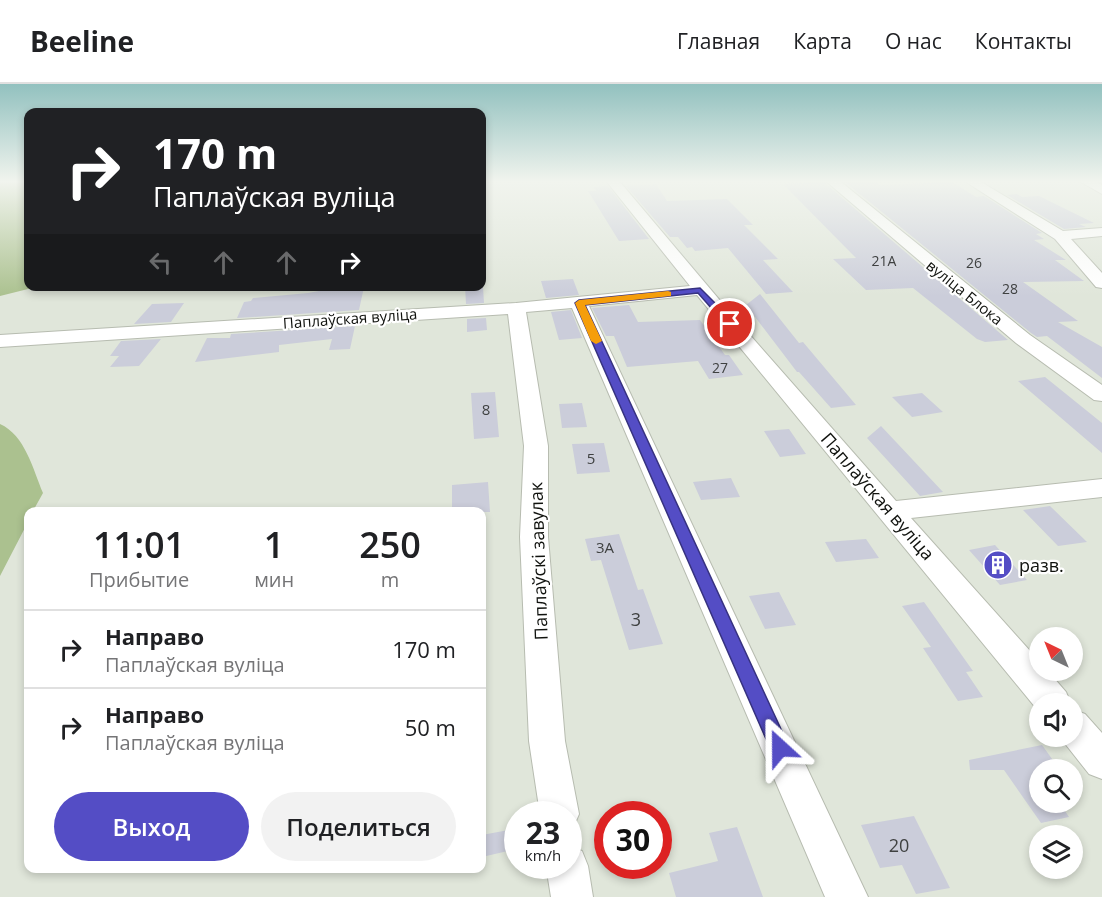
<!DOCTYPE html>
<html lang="ru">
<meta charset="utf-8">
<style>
body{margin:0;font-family:"Open Sans",sans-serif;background:#f2f2f2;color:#202124;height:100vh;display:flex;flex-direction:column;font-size:22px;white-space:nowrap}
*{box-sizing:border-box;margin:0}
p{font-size:20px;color:#757577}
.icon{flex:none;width:33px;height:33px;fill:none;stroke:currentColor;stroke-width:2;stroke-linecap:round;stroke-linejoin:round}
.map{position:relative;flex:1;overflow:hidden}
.sheet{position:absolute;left:24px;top:423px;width:462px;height:366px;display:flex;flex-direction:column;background:#fff;border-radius:12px;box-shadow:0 3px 9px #0003}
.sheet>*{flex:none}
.guide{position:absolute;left:24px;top:24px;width:462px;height:183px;border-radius:12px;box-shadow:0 3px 9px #0003;background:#202124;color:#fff;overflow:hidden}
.needle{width:39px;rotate:317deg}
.buttons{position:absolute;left:1029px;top:543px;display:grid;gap:12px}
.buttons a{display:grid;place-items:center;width:54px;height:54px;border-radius:50%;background:#fff;box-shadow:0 3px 9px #0003;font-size:30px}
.speed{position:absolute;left:504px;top:717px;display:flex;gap:12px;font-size:30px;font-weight:700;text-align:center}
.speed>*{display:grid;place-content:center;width:78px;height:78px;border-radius:50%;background:#fff;box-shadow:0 3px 9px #0003;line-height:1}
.speed small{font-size:15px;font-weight:400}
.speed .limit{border:9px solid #d22;background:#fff;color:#111}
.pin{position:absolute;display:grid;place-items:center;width:51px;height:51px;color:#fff;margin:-26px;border:3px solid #fff;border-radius:50%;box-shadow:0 2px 6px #0007}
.me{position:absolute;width:66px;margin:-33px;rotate:336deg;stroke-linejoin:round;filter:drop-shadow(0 0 4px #0008)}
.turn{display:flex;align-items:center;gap:21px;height:126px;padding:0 30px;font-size:27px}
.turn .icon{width:78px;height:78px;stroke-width:2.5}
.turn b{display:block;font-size:42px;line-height:51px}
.lanes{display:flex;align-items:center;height:57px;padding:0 30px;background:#0003;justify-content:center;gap:30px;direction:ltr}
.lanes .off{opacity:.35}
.eta{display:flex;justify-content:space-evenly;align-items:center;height:102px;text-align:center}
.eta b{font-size:36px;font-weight:600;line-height:42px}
.primary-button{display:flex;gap:12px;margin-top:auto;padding:12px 30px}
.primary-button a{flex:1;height:69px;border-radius:36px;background:#544dc5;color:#fff;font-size:24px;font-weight:600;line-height:69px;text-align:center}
.primary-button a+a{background:#f2f2f2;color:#202124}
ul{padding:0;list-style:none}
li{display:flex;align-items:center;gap:18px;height:78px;padding:0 30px;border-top:2px solid #e0e0e0}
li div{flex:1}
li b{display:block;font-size:22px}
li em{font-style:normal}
header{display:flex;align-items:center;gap:36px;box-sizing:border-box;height:84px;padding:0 30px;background:#fff;border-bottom:2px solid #e0e0e0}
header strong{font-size:28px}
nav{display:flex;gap:33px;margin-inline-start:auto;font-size:21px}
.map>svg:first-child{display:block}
.green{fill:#abc18f}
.building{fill:#cbcdda}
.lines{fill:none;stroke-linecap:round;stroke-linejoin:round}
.street-casing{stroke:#b7bcb0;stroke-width:2}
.street{fill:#fff;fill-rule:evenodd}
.route{fill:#544dc5;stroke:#373280;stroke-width:1.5}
.slow{fill:#f59e0b}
.labels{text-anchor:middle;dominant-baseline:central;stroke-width:4.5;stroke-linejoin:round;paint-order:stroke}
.far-number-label{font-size:14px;fill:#3f4141}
.far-street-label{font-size:15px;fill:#10120e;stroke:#fff}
.number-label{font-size:15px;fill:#3f4141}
.street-label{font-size:18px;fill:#10120e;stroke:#fff}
.poi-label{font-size:18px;fill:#10120e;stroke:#fff;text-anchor:start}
.near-number-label{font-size:18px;fill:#3f4141}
</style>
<header>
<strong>Beeline</strong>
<nav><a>Главная</a><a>Карта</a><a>О нас</a><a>Контакты</a></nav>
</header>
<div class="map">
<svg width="1102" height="813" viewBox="0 0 1102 813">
<rect width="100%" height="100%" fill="#e0e6da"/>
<path class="green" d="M 0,98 L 28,98 L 28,202 L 36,203 L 0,212 Z
M 0,340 C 25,351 33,385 43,409 L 33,427 L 28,428 L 28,438 L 0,492 Z"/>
<path class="building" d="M 825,98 L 826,100 L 1008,256 L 985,258 L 977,255 L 913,204 L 866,206 L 833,175 L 856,174 L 783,100 Z
M 845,98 L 876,98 L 880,101 L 952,98 L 976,113 L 984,112 L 1042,149 L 1036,150 L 1044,155 L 1034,156 L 1066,176 L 1055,176 L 1084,197 L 1023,198 L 1078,237 L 1058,238 L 1102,263 L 1102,294 L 1047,252 L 1037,253 L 1031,249 Z
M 656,100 L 667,117 L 727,115 L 753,141 L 744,141 L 778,175 L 763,176 L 793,208 L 766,210 L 728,164 L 695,167 L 692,163 L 687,164 L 678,153 L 670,153 L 626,102 Z
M 608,102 L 649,155 L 619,157 L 588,107 L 596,107 L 594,103 Z
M 1017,110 L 1022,113 L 1039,112 L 1094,139 L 1079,140 L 1086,143 L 1064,145 L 1007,111 Z
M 482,187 L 484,219 L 466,220 L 465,202 L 482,202 Z
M 573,195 L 579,211 L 546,214 L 541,197 Z
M 347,202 L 364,203 L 359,226 L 237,234 L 244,218 L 251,217 L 253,214 L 308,209 Z
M 760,210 L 799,259 L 803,258 L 856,321 L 831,324 L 799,288 L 797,288 L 746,221 Z
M 184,219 L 171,238 L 134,240 L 152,220 Z
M 629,221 L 638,238 L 700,236 L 725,271 L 729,271 L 743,291 L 709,295 L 698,277 L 627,283 L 614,252 L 606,252 L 592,224 Z
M 571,226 L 582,254 L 559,256 L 551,228 Z
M 486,234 L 487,246 L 467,248 L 467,235 Z
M 355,242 L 350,265 L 329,266 L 332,255 L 279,261 L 279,268 L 195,278 L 207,254 L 230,254 L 231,250 Z
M 161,255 L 139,282 L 110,283 L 119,272 L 110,272 L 121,257 Z
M 1045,293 L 1102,339 L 1102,369 L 1018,297 Z
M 495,308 L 499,353 L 474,355 L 471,309 Z
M 922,309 L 943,328 L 912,333 L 892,313 Z
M 582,319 L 587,343 L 562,344 L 559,320 Z
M 881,342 L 943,408 L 920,412 L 867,354 Z
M 789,345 L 806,370 L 780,373 L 764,347 Z
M 604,359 L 610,388 L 577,390 L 572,360 Z
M 731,394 L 740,413 L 701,416 L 693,398 Z
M 488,398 L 490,428 L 452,428 L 452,401 Z
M 1050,422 L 1087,458 L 1058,462 L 1023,426 Z
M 619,450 L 638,506 L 643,505 L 663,560 L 629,566 L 601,476 L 591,477 L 585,455 Z
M 866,455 L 879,474 L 836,478 L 825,458 Z
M 995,461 L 1027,496 L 1000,501 L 969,466 Z
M 779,508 L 796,541 L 765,545 L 749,512 Z
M 924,518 L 973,587 L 966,588 L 983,613 L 958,617 L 923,564 L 931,563 L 902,522 Z
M 1042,661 L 1060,686 L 1035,686 L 1040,692 L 1040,718 L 1059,718 L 1069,733 L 1041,739 L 1004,686 L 970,686 L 969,676 Z
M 914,732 L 950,804 L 916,810 L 902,781 L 880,784 L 861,741 Z
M 737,743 L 763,813 L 676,813 L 669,789 L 718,777 L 709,749 Z
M 514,745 L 516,765 L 482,773 L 482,751 Z"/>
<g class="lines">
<g class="street-casing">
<path id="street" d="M 607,98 L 620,98 L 728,226 L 896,417 L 1102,395 L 1102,413 L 911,434 L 1040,578 L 1040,586 L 1047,586 L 1066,608 L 1071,620 L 1040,620 L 1040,629 L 697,211 L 589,222 L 868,813 L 825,813 L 572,224 L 526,228 L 548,362 L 548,453 L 565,657 L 579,730 L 573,744 L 568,746 L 568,730 L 540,730 L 529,657 L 520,453 L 524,362 L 508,230 L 0,263 L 0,251 L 516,219 L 690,202 Z
M 827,98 L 841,98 L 1030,251 L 1102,301 L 1102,317 L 1094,316 L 1016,259 Z
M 966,98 L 981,98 L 1063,147 L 1102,144 L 1102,152 L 1071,155 L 1102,189 L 1102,204 L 1096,203 L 1055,155 Z
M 1081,98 L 1097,98 L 1102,101 L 1102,110 Z
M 1072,625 L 1085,630 L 1102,649 L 1102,695 L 1089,690 L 1059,652 L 1072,652 Z
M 568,762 L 582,767 L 588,782 L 593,813 L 551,813 L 546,782 L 568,782 Z"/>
</g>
<use href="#street" class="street"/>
</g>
<linearGradient id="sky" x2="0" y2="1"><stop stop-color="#92c1bf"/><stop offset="0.46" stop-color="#f1f4ee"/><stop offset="1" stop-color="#f1f4ee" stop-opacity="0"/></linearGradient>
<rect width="1102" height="212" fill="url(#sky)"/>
<path class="route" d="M 700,204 L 734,238 L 734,242 L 727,242 L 698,209 L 585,221 L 787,658 L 790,664 L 787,671 L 780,674 L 773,671 L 575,219 L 579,216 Z"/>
<path class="slow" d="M 668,207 L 671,208 L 671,212 L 585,221 L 602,257 L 596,260 L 591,257 L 575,219 L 579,216 Z"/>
<defs>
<g id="building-disc" transform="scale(1.5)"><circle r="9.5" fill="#544dc5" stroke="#fff"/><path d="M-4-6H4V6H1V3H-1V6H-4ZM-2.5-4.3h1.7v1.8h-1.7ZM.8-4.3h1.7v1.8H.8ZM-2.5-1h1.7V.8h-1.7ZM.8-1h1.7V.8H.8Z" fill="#fff"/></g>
</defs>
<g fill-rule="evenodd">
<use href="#building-disc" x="998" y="481"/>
</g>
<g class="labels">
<g class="far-number-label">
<text x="884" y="176">21А</text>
<text x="974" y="178">26</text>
<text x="1010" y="204">28</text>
<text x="720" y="283">27</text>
</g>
<g class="far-street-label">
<text transform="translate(965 208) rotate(39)">вуліца Блока</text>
<text transform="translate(350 234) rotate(-4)">Паплаўская вуліца</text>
</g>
<g class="number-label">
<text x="486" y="325">8</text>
<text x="591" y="374">5</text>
<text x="605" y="463">3А</text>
</g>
<g class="street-label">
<text transform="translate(878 412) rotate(49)">Паплаўская вуліца</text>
<text transform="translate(538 477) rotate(-92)">Паплаўскі завулак</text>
</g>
<g class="poi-label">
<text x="1019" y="481">разв.</text>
</g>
<g class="near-number-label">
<text x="636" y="535">3</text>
<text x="899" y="761">20</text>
</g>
</g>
</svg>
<div class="buttons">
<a><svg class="needle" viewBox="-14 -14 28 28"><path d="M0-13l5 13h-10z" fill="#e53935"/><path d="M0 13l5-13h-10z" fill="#757577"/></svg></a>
<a><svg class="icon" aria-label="sound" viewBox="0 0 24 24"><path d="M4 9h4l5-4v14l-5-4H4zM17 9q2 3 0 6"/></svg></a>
<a><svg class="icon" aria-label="search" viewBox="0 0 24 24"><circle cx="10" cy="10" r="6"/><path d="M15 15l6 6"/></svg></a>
<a><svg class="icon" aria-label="layers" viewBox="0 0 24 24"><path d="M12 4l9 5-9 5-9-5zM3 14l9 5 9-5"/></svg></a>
</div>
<div class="speed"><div>23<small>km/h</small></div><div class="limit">30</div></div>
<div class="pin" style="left:730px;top:240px;background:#d93025"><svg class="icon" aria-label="arrive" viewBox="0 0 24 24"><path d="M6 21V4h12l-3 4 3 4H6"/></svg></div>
<svg class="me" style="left:780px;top:664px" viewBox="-20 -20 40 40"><path d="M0-17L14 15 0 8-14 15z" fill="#544dc5" stroke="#fff" stroke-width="4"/></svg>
<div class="guide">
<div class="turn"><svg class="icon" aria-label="right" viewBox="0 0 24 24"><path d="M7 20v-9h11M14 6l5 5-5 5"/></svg><div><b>170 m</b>Паплаўская вуліца</div></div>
<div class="lanes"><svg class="icon off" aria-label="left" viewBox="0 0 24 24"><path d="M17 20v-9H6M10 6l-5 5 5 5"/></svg><svg class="icon off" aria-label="ahead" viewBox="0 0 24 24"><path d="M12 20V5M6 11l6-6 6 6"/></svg><svg class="icon off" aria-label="ahead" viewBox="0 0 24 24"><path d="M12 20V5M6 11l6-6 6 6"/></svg><svg class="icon" aria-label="right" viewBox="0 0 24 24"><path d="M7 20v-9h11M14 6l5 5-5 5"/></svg></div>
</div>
<section class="sheet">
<div class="eta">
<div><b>11:01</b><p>Прибытие</p></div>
<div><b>1</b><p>мин</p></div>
<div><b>250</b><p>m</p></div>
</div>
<ul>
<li><svg class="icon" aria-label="right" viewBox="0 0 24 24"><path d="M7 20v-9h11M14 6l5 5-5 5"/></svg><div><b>Направо</b><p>Паплаўская вуліца</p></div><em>170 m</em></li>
<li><svg class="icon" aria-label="right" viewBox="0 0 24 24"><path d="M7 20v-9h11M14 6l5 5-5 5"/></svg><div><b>Направо</b><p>Паплаўская вуліца</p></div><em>50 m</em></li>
</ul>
<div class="primary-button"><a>Выход</a><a>Поделиться</a></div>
</section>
</div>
